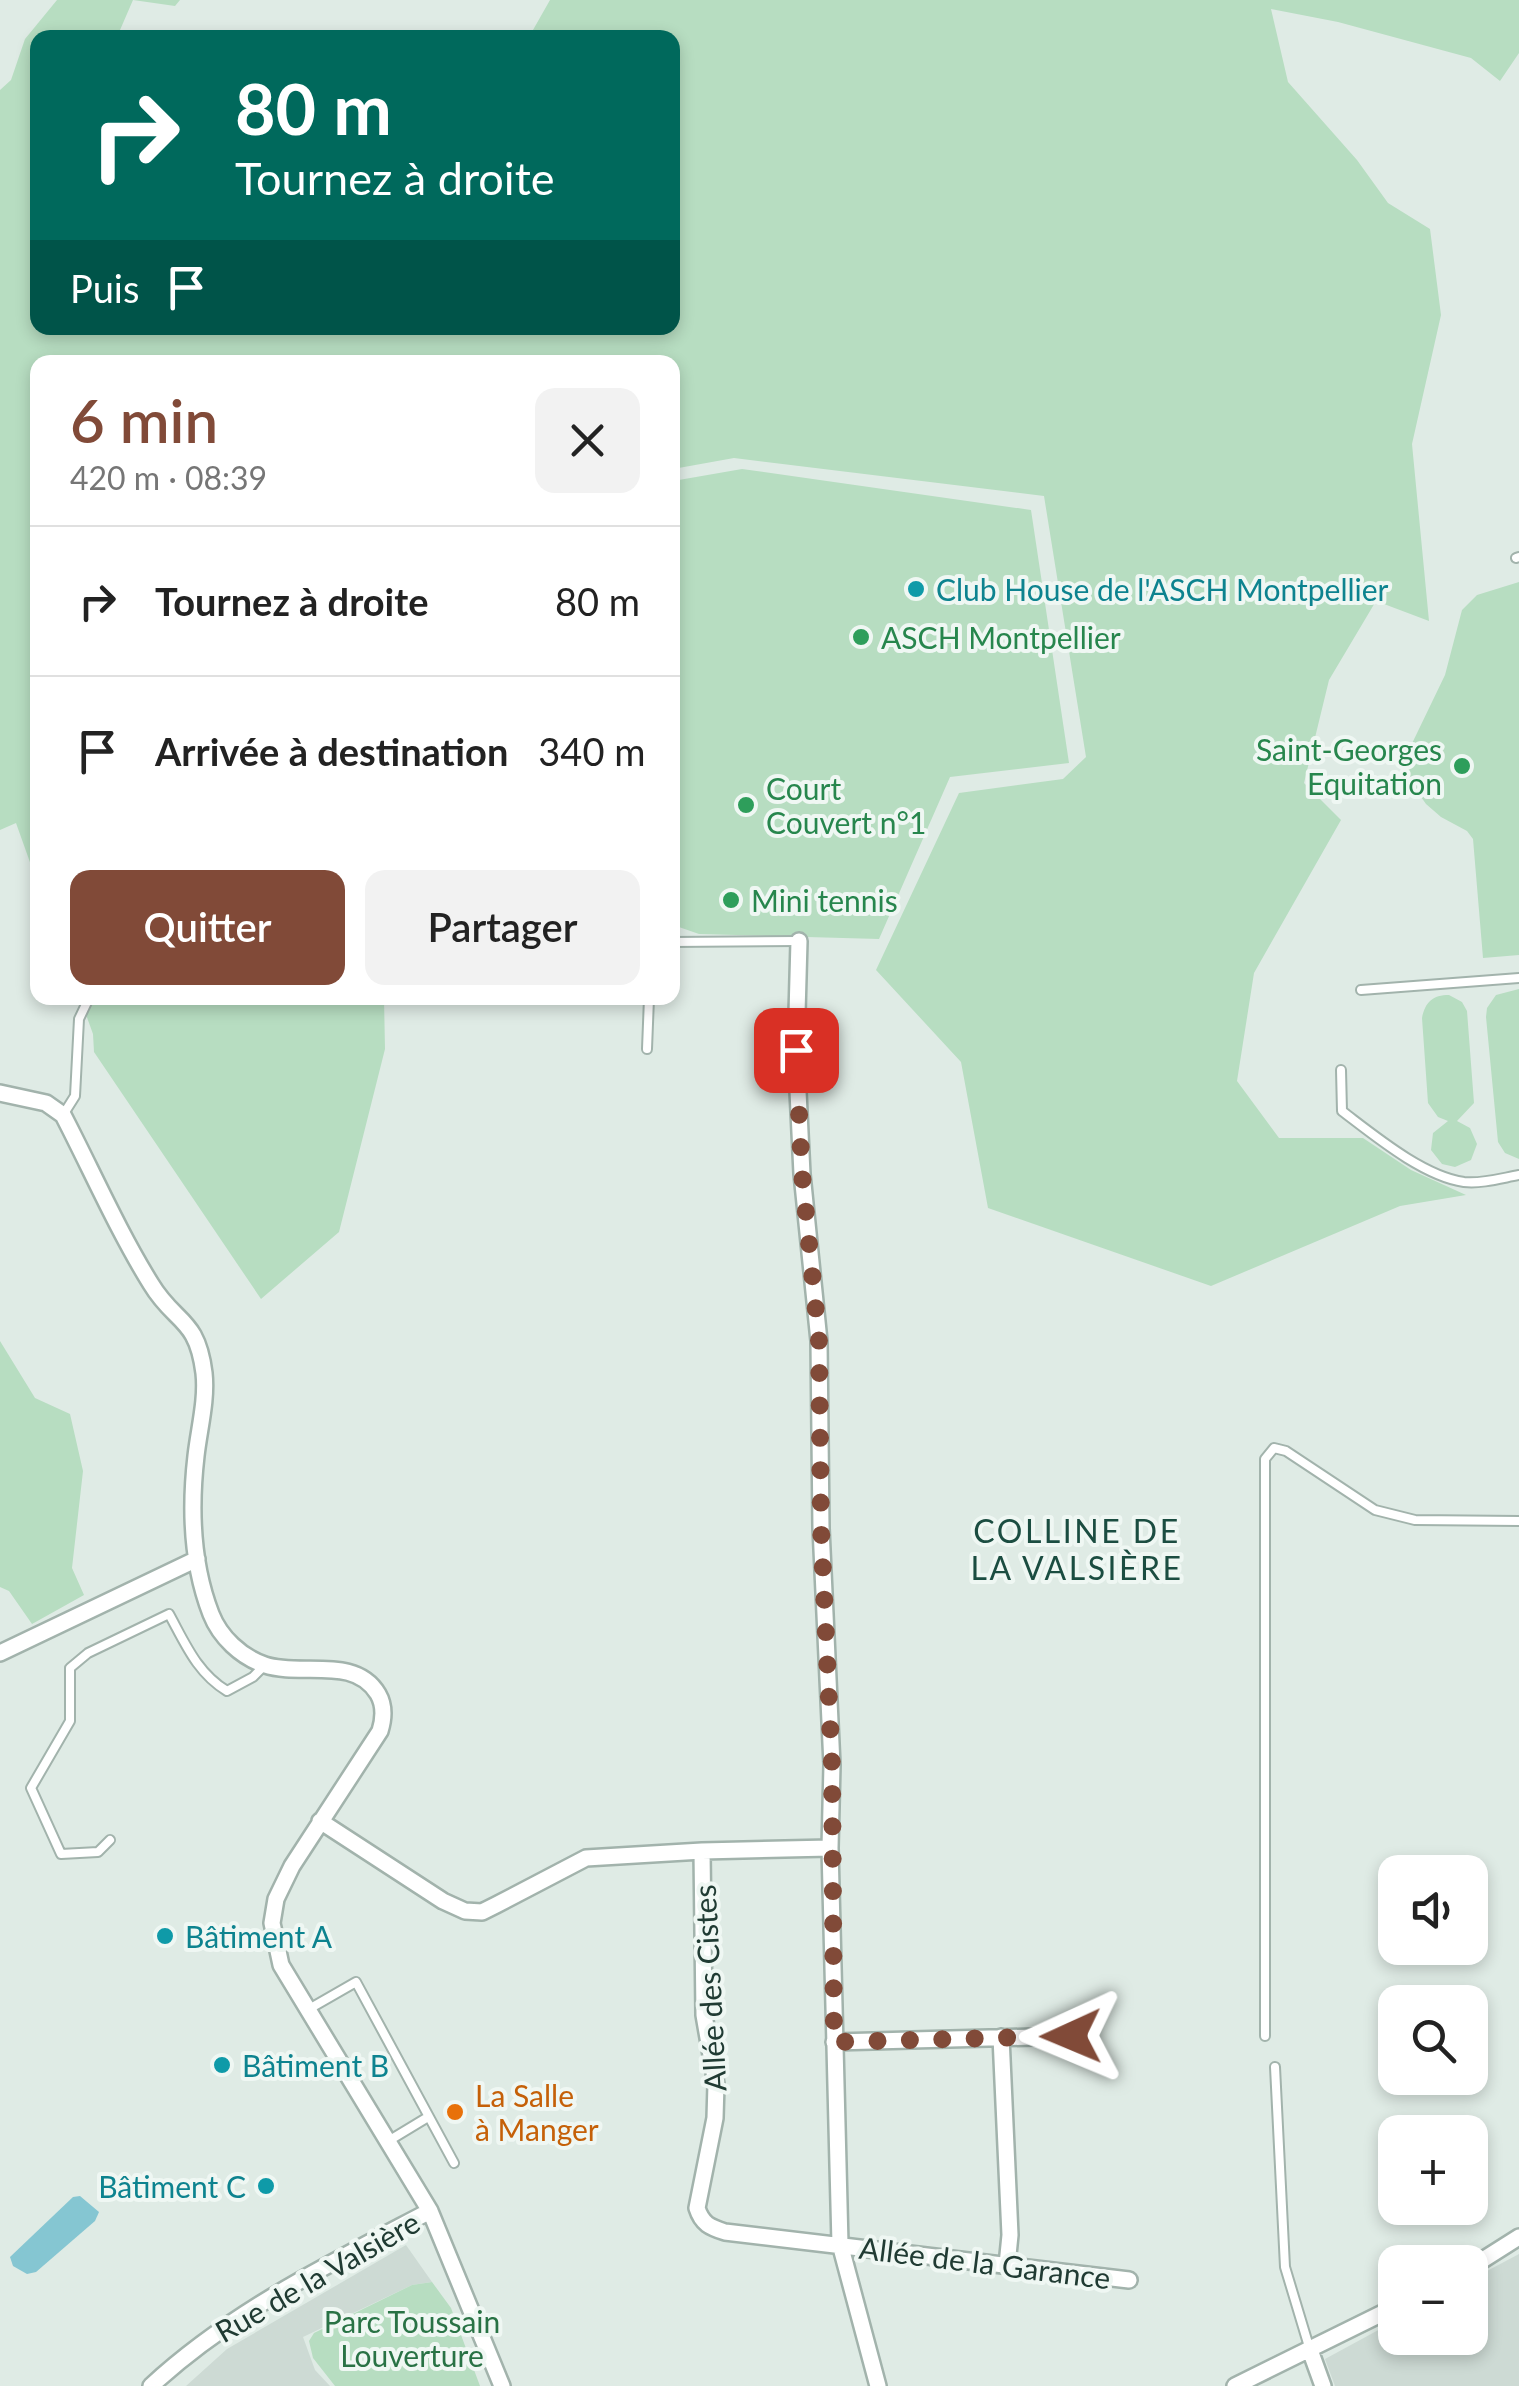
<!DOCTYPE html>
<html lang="fr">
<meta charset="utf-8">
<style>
body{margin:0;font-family:Lato,sans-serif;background:#f2f2f2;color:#222;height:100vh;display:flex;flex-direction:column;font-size:38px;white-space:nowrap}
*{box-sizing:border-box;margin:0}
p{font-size:32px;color:#767676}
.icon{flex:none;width:55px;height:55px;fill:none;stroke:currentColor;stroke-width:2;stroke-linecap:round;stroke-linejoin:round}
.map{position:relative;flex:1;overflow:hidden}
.side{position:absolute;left:30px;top:355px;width:650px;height:650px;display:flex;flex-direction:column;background:#fff;border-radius:20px;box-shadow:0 5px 15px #0003}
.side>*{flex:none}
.top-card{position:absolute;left:30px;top:30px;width:650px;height:305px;border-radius:20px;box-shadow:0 5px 15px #0003;background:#00695c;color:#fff;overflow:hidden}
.tools{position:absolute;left:1378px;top:1855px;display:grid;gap:20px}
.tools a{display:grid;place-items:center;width:110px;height:110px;border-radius:20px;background:#fff;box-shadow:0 5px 15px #0003;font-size:50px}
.pin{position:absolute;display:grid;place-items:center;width:85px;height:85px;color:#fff;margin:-42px;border-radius:20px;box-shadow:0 5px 15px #0006}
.me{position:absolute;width:110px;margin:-55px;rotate:269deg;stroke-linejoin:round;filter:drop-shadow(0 0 8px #0008)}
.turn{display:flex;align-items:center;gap:35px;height:210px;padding:0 40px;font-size:45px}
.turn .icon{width:130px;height:130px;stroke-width:2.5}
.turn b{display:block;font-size:70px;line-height:85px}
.then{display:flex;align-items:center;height:95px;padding:0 40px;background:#0003;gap:20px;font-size:38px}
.round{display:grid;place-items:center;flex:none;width:105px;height:105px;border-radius:20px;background:#f2f2f2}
.summary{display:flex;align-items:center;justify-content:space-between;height:170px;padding:0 40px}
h1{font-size:60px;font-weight:600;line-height:75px;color:#814a38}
.primary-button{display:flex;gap:20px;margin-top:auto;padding:20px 40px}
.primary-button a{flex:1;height:115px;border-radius:20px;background:#814a38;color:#fff;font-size:40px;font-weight:600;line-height:115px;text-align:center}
.primary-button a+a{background:#f2f2f2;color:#222}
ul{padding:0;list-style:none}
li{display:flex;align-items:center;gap:30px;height:150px;padding:0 40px;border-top:2px solid #e0e0e0}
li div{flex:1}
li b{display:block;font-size:38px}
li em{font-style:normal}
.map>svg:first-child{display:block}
.built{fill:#cddad4}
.green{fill:#b7ddc1}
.water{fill:#85c6d2}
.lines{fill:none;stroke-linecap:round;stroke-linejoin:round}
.lane-casing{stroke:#a2b3ac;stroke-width:12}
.street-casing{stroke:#a2b3ac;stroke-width:20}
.lane{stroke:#fff;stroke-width:8}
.street{stroke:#fff;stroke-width:15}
.route{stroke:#814a38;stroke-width:18;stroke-dasharray:0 32.4}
.culture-dot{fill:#0f9aa8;stroke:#eff7f3;stroke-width:4}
.leisure-dot{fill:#2e9e5b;stroke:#eff7f3;stroke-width:4}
.food-dot{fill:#e8710a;stroke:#eff7f3;stroke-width:4}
.labels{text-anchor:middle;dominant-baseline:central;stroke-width:8;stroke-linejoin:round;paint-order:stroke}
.culture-label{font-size:30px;fill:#0d838f;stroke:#eff7f3;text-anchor:start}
.leisure-label{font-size:30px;fill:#27864d;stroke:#eff7f3;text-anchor:start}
.street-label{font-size:30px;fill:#203b33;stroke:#eff7f3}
.food-label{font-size:30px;fill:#c56008;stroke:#eff7f3;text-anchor:start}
.park-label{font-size:30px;fill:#297245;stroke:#eff7f3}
.neighbourhood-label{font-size:32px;letter-spacing:2.5px;fill:#1b4d41;stroke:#eff7f3}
</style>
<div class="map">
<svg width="1519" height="2386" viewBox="0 0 1519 2386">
<rect width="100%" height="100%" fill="#dfebe5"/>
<path class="built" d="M 406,2245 L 432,2282 L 412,2285 L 303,2337 L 315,2370 L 330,2386 L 186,2386 L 227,2349 Z
M 1519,2254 L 1519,2386 L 1335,2386 L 1325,2359 L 1395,2321 L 1395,2338 L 1470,2338 L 1470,2280 Z"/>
<path class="green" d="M 57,0 L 180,0 L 175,6 L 133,0 L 117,37 L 38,38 L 38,328 L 672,328 L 672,38 L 529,37 L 550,0 L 1519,0 L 1519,53 L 1500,81 L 1471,58 L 1338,22 L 1271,9 L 1288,82 L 1357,160 L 1388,203 L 1430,229 L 1441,315 L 1412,444 L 1429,621 L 1376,601 L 1329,680 L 1304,783 L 1341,820 L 1254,973 L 1237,1081 L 1279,1138 L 1363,1138 L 1411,1170 L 1466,1195 L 1400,1206 L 1211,1286 L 988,1208 L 961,1062 L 876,970 L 959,793 L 1063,779 L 1086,757 L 1044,496 L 734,458 L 673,469 L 672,362 L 38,362 L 37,882 L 16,823 L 0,830 L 0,90 L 11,80 L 25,39 Z
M 742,469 L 1031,510 L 1069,763 L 950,777 L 879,939 L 699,934 L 676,926 L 680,863 L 673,861 L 673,481 Z
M 1519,582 L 1519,955 L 1483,958 L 1473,839 L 1467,831 L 1441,817 L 1426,804 L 1405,774 L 1405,758 L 1445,675 L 1462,610 L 1477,595 Z
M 1519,989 L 1519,1159 L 1505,1153 L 1498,1142 L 1486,1017 L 1487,1008 L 1496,995 Z
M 1449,995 L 1462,1002 L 1467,1011 L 1474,1103 L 1457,1121 L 1470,1128 L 1477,1144 L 1471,1160 L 1455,1167 L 1442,1164 L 1431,1150 L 1433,1133 L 1448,1121 L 1438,1117 L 1428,1103 L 1422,1018 C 1425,1002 1433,995 1449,995 Z
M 80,998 L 384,998 L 385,1049 L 339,1232 L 261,1299 L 94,1052 L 93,1034 Z
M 0,1341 L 35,1398 L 70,1414 L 83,1471 L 72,1568 L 84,1595 L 32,1624 L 9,1591 L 0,1587 Z
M 432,2282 L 451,2308 L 480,2386 L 335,2386 L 313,2358 L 309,2341 L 314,2333 L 412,2285 Z"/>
<path class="water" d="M 80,2196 L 99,2212 L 95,2221 L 36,2272 L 27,2274 L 13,2266 L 10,2257 L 73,2197 Z"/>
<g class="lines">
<g class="lane-casing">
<path id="lane" d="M 1516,558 L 1519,557
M 672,942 L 798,941
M 1361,990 L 1519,978
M 647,1049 L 649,998
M 1341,1070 L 1342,1111 C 1375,1136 1423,1176 1464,1182 C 1482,1184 1502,1178 1519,1175
M 63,1115 L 75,1096 L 79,1019 L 89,998
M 110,1840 L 98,1852 L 61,1854 L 31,1788 L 70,1721 L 70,1668 L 88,1653 L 169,1614 C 185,1643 197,1673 227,1691 L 253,1677 L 265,1665
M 309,2009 L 356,1982 L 454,2163
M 1265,2036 L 1265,1459 L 1274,1448 L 1286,1451 L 1375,1510 L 1415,1520 L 1519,1521
M 1275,2067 L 1285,2267 L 1310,2350
M 390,2140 L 428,2117"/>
</g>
<g class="street-casing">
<path id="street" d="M 799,941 L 796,1050 L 802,1174 L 819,1341 L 821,1528 L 832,1765 L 830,1848 L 840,2244 L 878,2386
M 0,1093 L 46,1103 L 63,1115 C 92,1171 118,1231 151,1284 C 175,1324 197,1317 204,1373 C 207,1400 199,1429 196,1456 C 190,1508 192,1565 211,1614 C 220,1637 241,1657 265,1665 C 301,1677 355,1655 378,1694 C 385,1706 384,1718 380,1731 L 292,1866 L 276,1899 L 272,1923 L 281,1965 L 430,2211
M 0,1653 L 197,1559
M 320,1821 L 443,1901 L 465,1911 L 482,1912 L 496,1905 L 586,1858 L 702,1851 L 830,1848
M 702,1851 L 704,2015 L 716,2084 L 715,2118 L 697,2208 C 702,2224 710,2227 725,2232 L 1129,2280
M 1001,2037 L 1010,2235 L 1007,2265
M 834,2042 L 1071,2036
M 1470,2268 L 1519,2237
M 1310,2350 L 1323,2386
M 151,2386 C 232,2311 333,2262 430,2211 L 502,2386
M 1235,2386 L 1395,2307"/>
</g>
<use href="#lane" class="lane"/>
<use href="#street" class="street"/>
</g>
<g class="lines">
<path class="route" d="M 796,1050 L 802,1174 L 819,1341 L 821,1528 L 832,1766 L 834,2042 L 1071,2036"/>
</g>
<g class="culture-dot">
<circle cx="916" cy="589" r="10"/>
<circle cx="165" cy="1936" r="10"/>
<circle cx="222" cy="2065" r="10"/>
<circle cx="266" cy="2186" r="10"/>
</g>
<g class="leisure-dot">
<circle cx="861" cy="637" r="10"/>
<circle cx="1462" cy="766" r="10"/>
<circle cx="746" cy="805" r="10"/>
<circle cx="731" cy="900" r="10"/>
</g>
<circle class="food-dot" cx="455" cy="2112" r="10"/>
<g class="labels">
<g class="culture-label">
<text x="936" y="589">Club House de l'ASCH Montpellier</text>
<text x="185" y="1936">Bâtiment A</text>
<text x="242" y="2065">Bâtiment B</text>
<text x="246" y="2186" text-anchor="end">Bâtiment C</text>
</g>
<g class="leisure-label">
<text x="881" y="637">ASCH Montpellier</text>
<text x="1442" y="749" text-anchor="end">Saint-Georges<tspan x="1442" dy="34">Equitation</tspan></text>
<text x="766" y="788">Court<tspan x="766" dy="34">Couvert n°1</tspan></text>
<text x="751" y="900">Mini tennis</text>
</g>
<g class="street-label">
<text transform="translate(709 1988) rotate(-93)">Allée des Cistes</text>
<text transform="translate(985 2262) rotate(7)">Allée de la Garance</text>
<text transform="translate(317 2276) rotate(-30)">Rue de la Valsière</text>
</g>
<g class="food-label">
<text x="475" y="2095">La Salle<tspan x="475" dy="34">à Manger</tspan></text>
</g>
<g class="park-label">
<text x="412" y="2321">Parc Toussain<tspan x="412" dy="34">Louverture</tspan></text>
</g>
<g class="neighbourhood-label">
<text x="1077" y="1530">COLLINE DE<tspan x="1077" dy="37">LA VALSIÈRE</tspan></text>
</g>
</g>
</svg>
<div class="tools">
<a><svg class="icon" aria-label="sound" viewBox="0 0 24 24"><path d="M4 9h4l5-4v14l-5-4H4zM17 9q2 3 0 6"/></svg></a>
<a><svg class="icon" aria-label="search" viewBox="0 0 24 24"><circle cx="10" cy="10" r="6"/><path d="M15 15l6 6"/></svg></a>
<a>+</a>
<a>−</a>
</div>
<div class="pin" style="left:796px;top:1050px;background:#d93025"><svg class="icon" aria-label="arrive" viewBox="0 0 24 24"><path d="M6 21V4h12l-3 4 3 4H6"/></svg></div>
<svg class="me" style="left:1071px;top:2036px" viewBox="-20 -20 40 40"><path d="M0-17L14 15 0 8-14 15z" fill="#814a38" stroke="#fff" stroke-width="4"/></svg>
<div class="top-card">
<div class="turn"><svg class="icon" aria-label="right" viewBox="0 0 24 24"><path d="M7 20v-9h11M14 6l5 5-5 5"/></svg><div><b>80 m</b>Tournez à droite</div></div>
<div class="then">Puis<svg class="icon" aria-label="arrive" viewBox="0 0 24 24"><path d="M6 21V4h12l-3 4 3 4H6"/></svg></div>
</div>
<section class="side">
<div class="summary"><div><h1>6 min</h1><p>420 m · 08:39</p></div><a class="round"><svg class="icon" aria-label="close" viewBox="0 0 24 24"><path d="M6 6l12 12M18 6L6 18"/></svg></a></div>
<ul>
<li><svg class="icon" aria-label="right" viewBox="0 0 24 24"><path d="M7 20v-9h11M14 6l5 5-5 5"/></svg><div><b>Tournez à droite</b></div><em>80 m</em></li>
<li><svg class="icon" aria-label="arrive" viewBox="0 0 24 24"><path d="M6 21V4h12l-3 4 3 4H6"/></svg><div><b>Arrivée à destination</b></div><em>340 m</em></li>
</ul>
<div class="primary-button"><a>Quitter</a><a>Partager</a></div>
</section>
</div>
